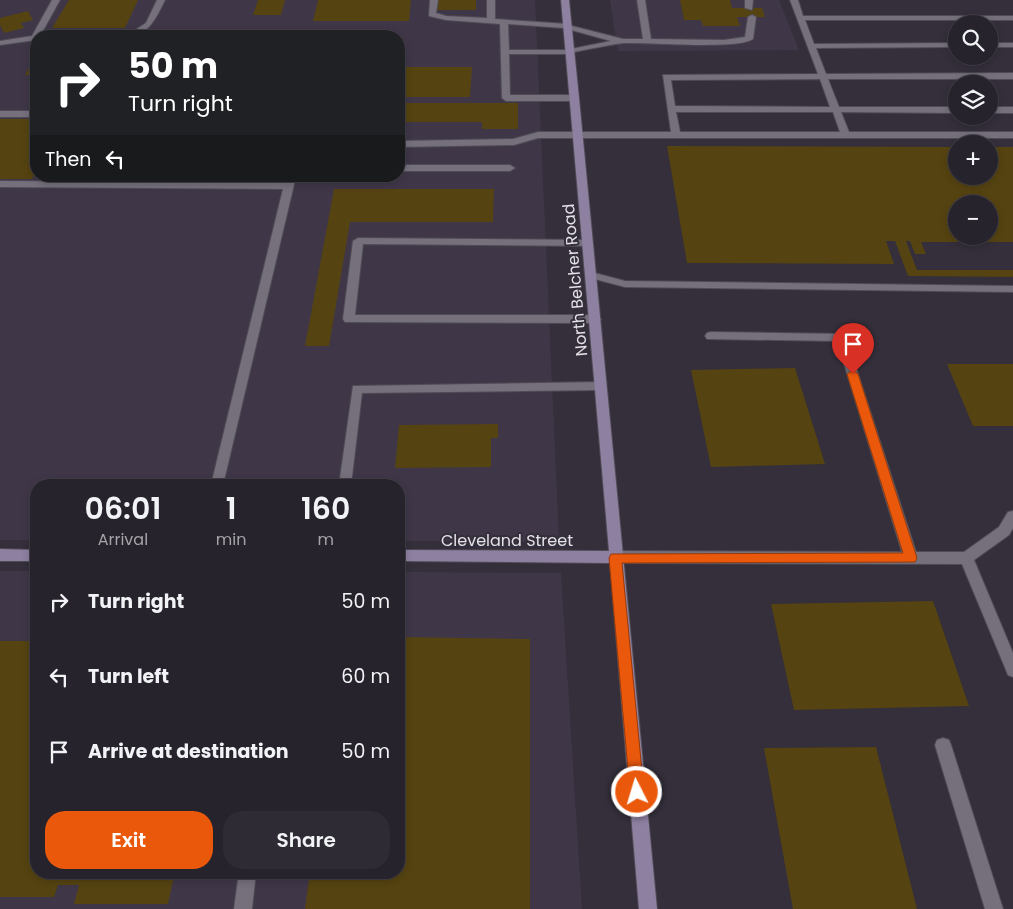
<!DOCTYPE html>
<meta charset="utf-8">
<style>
body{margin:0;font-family:Poppins,sans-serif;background:#2f2b34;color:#f1f3f6;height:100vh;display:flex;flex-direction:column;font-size:19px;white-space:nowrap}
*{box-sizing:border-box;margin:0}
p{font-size:16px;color:#a4a4a9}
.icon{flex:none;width:28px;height:28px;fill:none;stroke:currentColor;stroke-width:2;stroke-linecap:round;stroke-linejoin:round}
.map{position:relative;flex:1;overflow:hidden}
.side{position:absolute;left:30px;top:479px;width:375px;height:400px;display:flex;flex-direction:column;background:#27232c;border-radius:20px;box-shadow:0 2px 8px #0003,0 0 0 1px #434048}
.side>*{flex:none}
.hud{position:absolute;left:30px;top:30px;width:375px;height:152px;border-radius:20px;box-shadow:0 2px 8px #0003,0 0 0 1px #434048;background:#202124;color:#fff;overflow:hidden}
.controls{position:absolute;left:948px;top:15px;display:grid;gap:10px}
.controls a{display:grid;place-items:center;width:50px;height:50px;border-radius:50%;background:#27232c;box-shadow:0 2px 8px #0003,0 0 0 1px #434048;font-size:25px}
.pin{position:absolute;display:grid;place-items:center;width:42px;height:42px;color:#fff;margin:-51px -21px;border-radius:50% 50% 50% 0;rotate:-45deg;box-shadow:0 0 5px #0007}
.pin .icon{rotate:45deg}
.me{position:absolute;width:55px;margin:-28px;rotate:355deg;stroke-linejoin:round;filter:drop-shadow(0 0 4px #0008)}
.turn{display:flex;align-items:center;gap:18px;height:105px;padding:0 15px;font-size:22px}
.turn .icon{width:65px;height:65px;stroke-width:2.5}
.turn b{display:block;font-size:35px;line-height:42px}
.then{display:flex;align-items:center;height:48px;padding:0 15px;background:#0003;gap:10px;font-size:19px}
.eta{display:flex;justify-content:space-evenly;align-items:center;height:85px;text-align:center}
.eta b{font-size:30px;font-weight:600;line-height:35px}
.primary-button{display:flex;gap:10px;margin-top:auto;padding:10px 15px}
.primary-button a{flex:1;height:58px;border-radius:20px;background:#ea580c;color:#fff;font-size:20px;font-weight:600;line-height:58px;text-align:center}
.primary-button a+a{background:#2f2b34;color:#f1f3f6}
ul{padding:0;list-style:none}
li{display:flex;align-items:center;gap:15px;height:75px;padding:0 15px}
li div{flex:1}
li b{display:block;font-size:19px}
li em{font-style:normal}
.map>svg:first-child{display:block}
.built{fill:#3f3748;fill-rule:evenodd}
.building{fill:#554311;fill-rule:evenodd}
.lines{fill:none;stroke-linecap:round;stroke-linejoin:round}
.lane-casing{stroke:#504c55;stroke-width:2}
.secondary-casing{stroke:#504c55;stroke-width:2}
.lane{fill:#75707c;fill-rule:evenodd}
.secondary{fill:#8e80a1;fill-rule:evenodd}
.route{fill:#ea580c;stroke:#983908}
.labels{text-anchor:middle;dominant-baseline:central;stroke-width:4;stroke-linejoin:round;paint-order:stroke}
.street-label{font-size:16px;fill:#e4e1e8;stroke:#342f3b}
</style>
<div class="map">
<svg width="1013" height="909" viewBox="0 0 1013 909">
<rect width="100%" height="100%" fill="#342f3b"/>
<path class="built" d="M 0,0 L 535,0 L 559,542 L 399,541 L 399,485 L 36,485 L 36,540 L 0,540 ZM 36,36 L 399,36 L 399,176 L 36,176 Z
M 610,0 L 779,0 L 799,50 L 618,51 Z
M 0,571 L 36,571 L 36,872 L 399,872 L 399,572 L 561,573 L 582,909 L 0,909 Z"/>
<path class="building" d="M 69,0 L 138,0 L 125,28 L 52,28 Z
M 258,0 L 285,0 L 281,15 L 253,15 Z
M 318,0 L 411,0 L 409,21 L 313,21 Z
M 436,0 L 476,0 L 476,10 L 435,10 Z
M 680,0 L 730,0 L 732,8 L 762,8 L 765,17 L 737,17 L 740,26 L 703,26 L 701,20 L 684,20 Z
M 28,11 L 33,20 L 21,23 L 24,28 L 4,33 L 0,25 L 0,18 Z
M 261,30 L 296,30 L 295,36 L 259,36 Z
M 36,55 L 36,75 L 25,75 Z
M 399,67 L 472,67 L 470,97 L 399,97 Z
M 399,103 L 518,103 L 518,129 L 482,129 L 482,122 L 399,122 Z
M 0,119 L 36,119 L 36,171 L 32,179 L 0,179 Z
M 667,146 L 956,147 L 956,176 L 989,176 L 989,147 L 1013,147 L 1013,242 L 921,242 L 926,254 L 915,254 L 910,241 L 906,241 L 917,270 L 1013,270 L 1013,277 L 908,276 L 895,241 L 886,241 L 894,264 L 687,263 ZM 956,204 L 989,204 L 989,236 L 956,236 Z
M 334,176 L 361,176 L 361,178 L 333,179 Z
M 334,189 L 494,189 L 493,222 L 350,222 L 329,346 L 305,346 Z
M 947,364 L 1013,364 L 1013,426 L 973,426 Z
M 795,368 L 825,464 L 711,467 L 691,370 Z
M 498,424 L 498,438 L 491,438 L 491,467 L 395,468 L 399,425 Z
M 933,601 L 969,706 L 794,710 L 771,604 Z
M 399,637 L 530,639 L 530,909 L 305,909 L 310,872 L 399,872 Z
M 0,641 L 36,641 L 36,872 L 175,872 L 168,904 L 74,904 L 79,885 L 58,885 L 54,897 L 0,897 Z
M 876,747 L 917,909 L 793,909 L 764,748 Z"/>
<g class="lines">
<g class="lane-casing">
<path id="lane" d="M 52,0 L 60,0 L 40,36 L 36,36 L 36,40 L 0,45 L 0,41 L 32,36 Z
M 157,0 L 165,0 C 156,18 149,36 126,36 L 146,23 Z
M 430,0 L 438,0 L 436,13 L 446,16 L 487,18 L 487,0 L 495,0 L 495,19 L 568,24 L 572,26 L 623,39 L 643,39 L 637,0 L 645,0 L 651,39 L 724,40 L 745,37 L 748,17 L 752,15 L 756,17 L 753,39 C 738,50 648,42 623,43 C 608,45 590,49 574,52 L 570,54 L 509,54 L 510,95 L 575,95 L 579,98 L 575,101 L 506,101 L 502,98 L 500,24 L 446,20 L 429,16 ZM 508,24 L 564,28 L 611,41 L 566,50 L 509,50 Z
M 745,0 L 753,0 L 752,10 L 745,8 Z
M 790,0 L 798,0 L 803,16 L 1013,16 L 1013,20 L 805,20 L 814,44 L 956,43 L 956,47 L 816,48 L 826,74 L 1013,73 L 1013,79 L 828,79 L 839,107 L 956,107 L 956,113 L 841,112 L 849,132 L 1013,132 L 1013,138 L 538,138 L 514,145 L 399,147 L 399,141 L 513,139 L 538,132 L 671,132 L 663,75 L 818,74 ZM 820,79 L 830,107 L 675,106 L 671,80 ZM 676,112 L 833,112 L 840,132 L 680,132 Z
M 989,43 L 1013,43 L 1013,47 L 989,47 Z
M 989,107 L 1013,107 L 1013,113 L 989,113 Z
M 0,111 L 36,111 L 36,117 L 0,117 Z
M 399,165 L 510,165 L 515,168 L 510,171 L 399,171 Z
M 286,176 L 296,176 L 223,485 L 211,485 L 283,189 L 0,187 L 0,181 L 284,183 Z
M 358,238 L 588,240 L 593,243 L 588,246 L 363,244 L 355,315 L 595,315 L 601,319 L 595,323 L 345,322 L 343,319 L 353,241 Z
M 591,272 L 625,281 L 1013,286 L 1013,292 L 625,287 L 587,277 L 586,275 L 587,273 Z
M 711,332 L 845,334 L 916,552 L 964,552 L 999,527 L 1008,512 L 1013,511 L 1013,528 L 1009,535 L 974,560 L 1013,653 L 1013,677 L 1008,675 L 1006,670 L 962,564 L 615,563 L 610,561 L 608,557 L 610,553 L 615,551 L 902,552 L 837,341 L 707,339 L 705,336 L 707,333 Z
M 600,382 L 606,386 L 600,390 L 362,393 L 351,485 L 339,485 L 353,386 Z
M 943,738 L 949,740 L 951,745 L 1003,909 L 985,909 L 935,745 L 937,740 Z
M 239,872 L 256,872 L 252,909 L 234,909 Z"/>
</g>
<g class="secondary-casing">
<path id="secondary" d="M 561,0 L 569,0 L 579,98 L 657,909 L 639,909 L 610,563 L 399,561 L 399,550 L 609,551 Z
M 0,549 L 36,550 L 36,561 L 0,561 Z"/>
</g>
<use href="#lane" class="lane"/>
<use href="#secondary" class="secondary"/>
</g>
<path class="route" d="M 853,370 L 858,374 L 917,558 L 915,562 L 622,563 L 644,792 L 642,797 L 637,799 L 632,797 L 630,792 L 609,558 L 611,554 L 903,553 L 847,374 Z"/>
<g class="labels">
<g class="street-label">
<text transform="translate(575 280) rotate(-95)">North Belcher Road</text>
<text x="507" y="540">Cleveland Street</text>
</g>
</g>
</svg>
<div class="controls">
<a><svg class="icon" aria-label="search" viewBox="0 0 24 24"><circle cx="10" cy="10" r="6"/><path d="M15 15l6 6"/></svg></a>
<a><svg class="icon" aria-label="layers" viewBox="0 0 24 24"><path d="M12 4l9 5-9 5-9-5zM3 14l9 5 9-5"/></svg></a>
<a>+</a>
<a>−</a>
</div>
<div class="pin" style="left:853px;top:374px;background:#d93025"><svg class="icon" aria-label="arrive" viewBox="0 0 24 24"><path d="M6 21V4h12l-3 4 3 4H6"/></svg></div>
<svg class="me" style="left:637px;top:792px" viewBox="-20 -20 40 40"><circle r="17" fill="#ea580c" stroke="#fff" stroke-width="3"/><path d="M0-11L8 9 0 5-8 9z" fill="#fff"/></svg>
<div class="hud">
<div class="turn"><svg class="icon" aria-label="right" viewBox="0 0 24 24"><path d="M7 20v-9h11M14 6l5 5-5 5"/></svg><div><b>50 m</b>Turn right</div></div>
<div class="then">Then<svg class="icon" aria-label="left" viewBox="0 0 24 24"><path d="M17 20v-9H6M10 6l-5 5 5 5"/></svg></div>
</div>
<section class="side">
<div class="eta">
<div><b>06:01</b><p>Arrival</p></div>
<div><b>1</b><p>min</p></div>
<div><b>160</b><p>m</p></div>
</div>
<ul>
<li><svg class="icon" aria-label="right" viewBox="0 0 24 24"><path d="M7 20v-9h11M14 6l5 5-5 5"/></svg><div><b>Turn right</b></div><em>50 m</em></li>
<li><svg class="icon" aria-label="left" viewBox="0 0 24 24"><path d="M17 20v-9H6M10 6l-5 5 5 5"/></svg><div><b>Turn left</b></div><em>60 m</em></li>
<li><svg class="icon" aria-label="arrive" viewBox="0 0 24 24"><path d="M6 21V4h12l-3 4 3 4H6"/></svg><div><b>Arrive at destination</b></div><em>50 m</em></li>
</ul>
<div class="primary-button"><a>Exit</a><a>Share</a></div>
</section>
</div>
